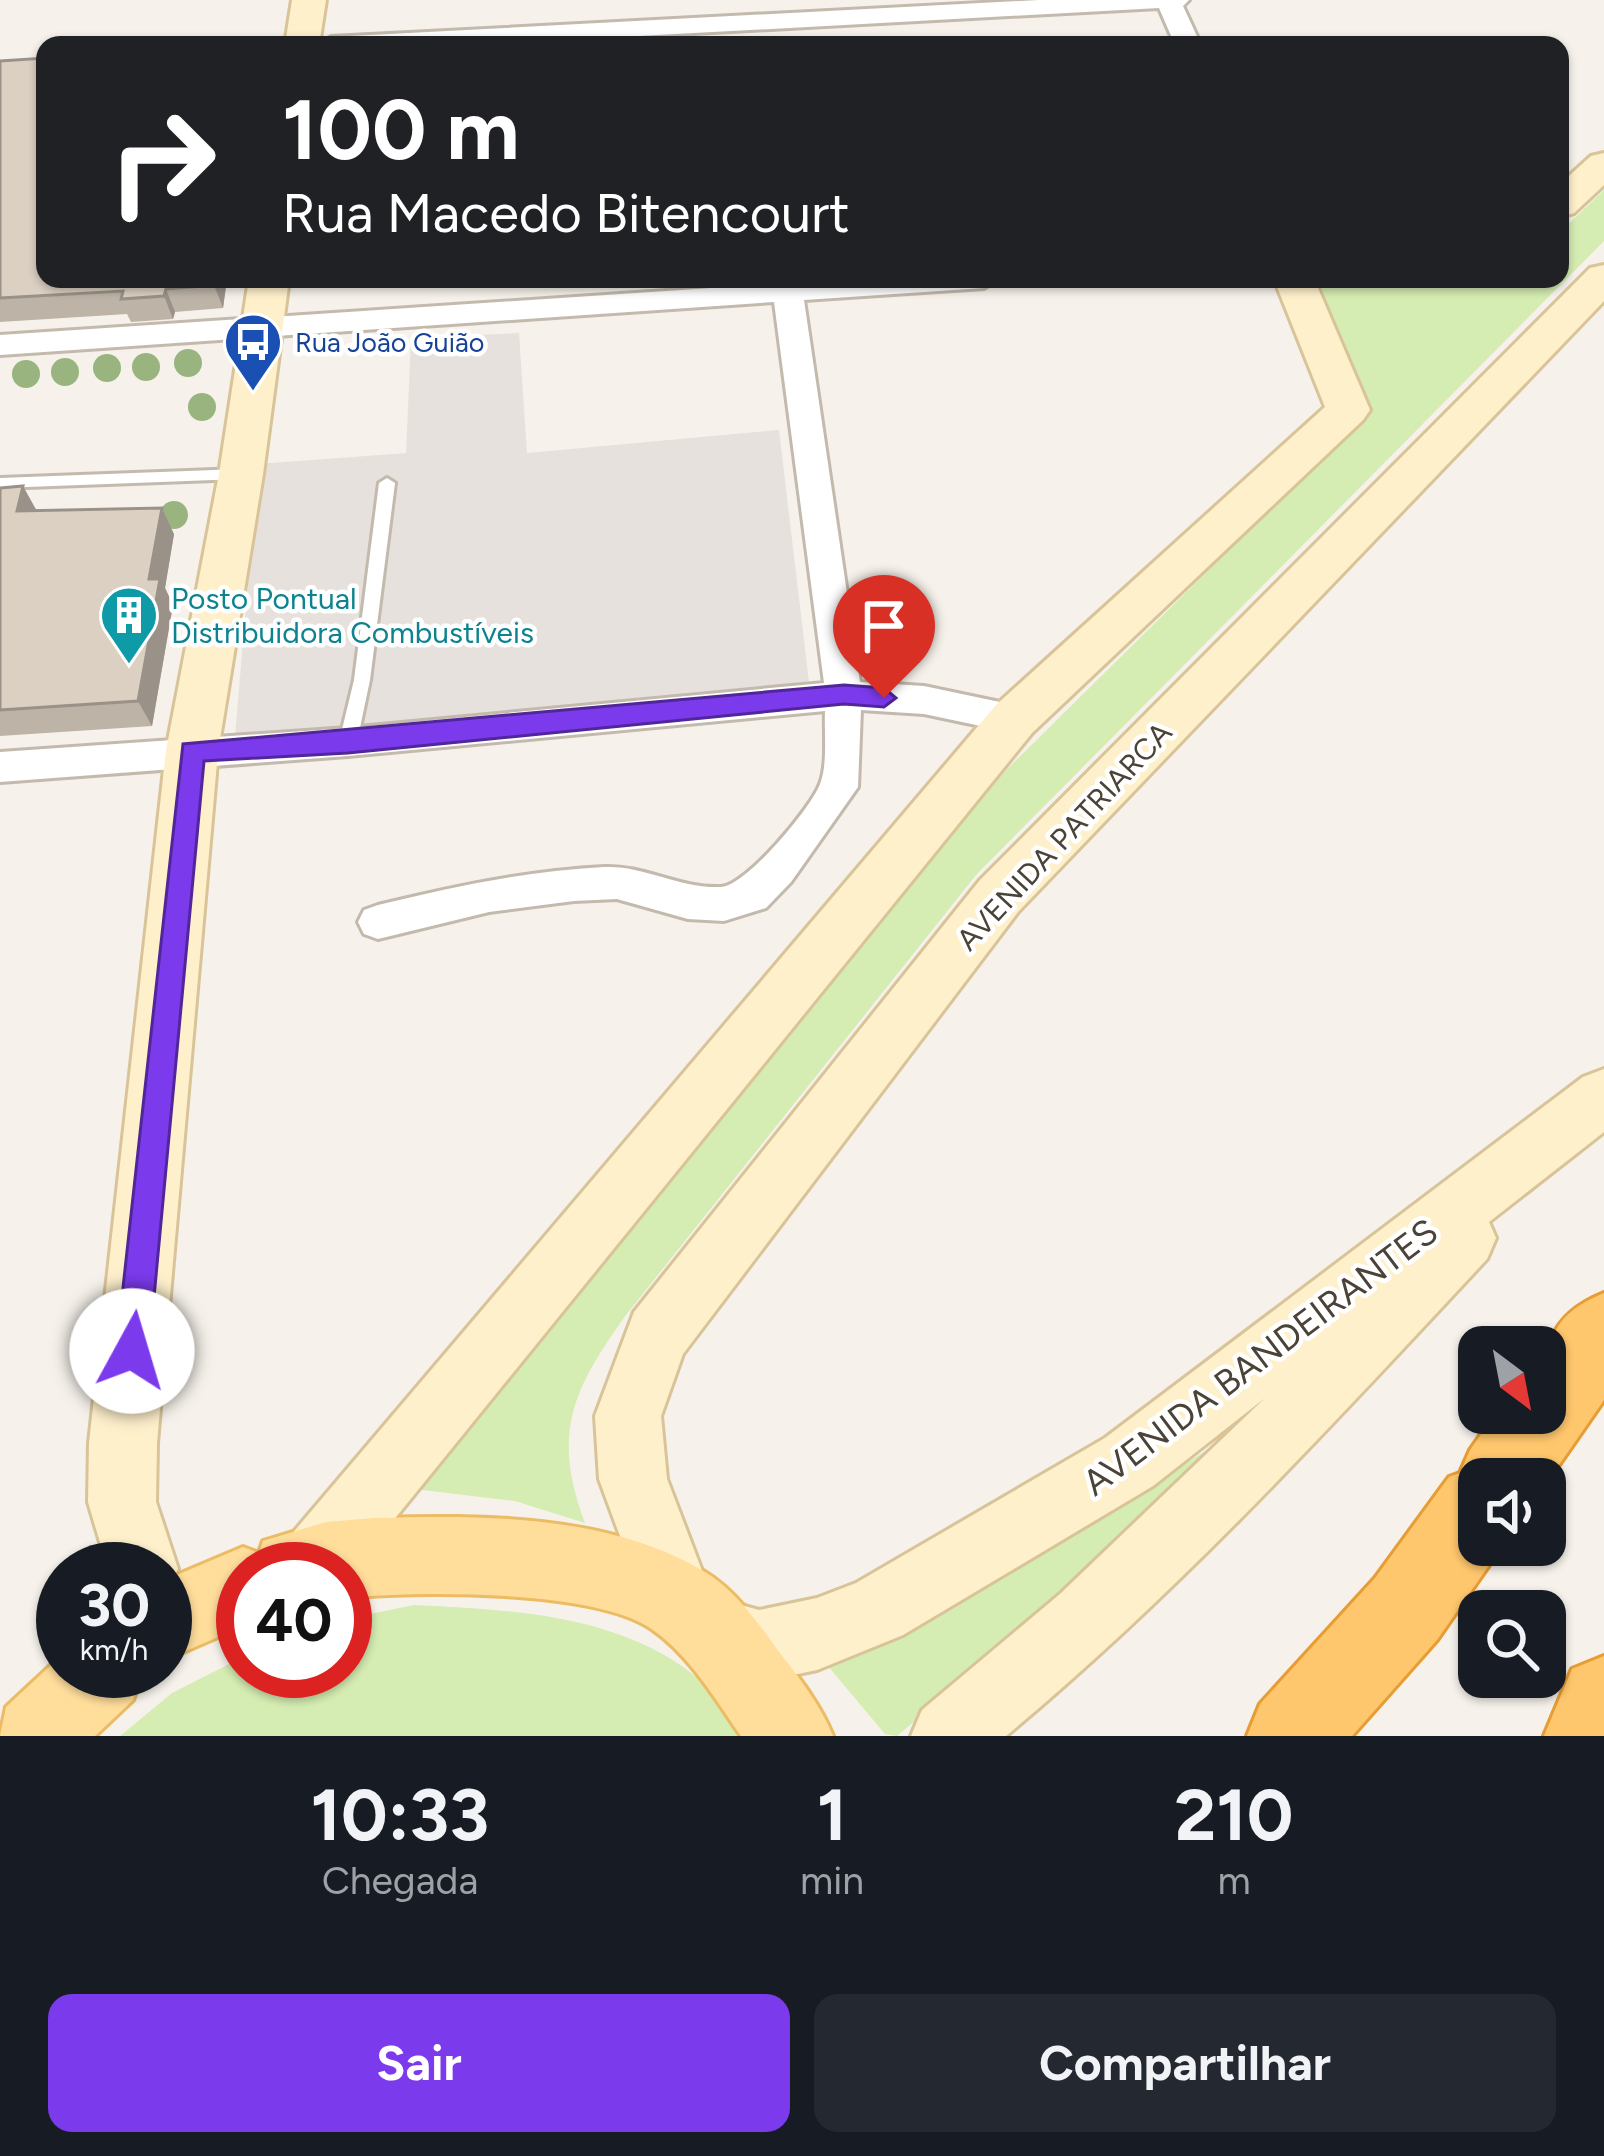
<!DOCTYPE html>
<html lang="pt">
<meta charset="utf-8">
<style>
body{margin:0;font-family:Figtree,sans-serif;background:#242831;color:#f1f3f6;height:100vh;display:flex;flex-direction:column;font-size:45px;white-space:nowrap}
*{box-sizing:border-box;margin:0}
p{font-size:39px;color:#9ea1a6}
.icon{flex:none;width:66px;height:66px;fill:none;stroke:currentColor;stroke-width:2;stroke-linecap:round;stroke-linejoin:round}
.map{position:relative;height:1736px;overflow:hidden}
.sheet{display:flex;flex-direction:column;background:#171b24;flex:1}
.sheet>*{flex:none}
.top-card{position:absolute;left:36px;top:36px;width:1533px;height:252px;border-radius:24px;box-shadow:0 3px 9px #0004;background:#202124;color:#fff;overflow:hidden}
.needle{width:78px;rotate:148deg}
.controls{position:absolute;left:1458px;top:1326px;display:grid;gap:24px}
.controls a{display:grid;place-items:center;width:108px;height:108px;border-radius:24px;background:#171b24;box-shadow:0 3px 9px #0004;font-size:60px}
.speed{position:absolute;left:36px;top:1542px;display:flex;gap:24px;font-size:60px;font-weight:700;text-align:center}
.speed>*{display:grid;place-content:center;width:156px;height:156px;border-radius:50%;background:#171b24;box-shadow:0 3px 9px #0004;line-height:1}
.speed small{font-size:30px;font-weight:400}
.speed .limit{border:18px solid #d22;background:#fff;color:#111}
.pin{position:absolute;display:grid;place-items:center;width:102px;height:102px;color:#fff;margin:-123px -51px;border-radius:50% 50% 50% 0;rotate:-45deg;box-shadow:0 0 12px #0007}
.pin .icon{rotate:45deg}
.me{position:absolute;width:132px;margin:-66px;rotate:6deg;stroke-linejoin:round;filter:drop-shadow(0 0 9px #0008)}
.turn{display:flex;align-items:center;gap:42px;height:252px;padding:0 48px;font-size:54px}
.turn .icon{width:156px;height:156px;stroke-width:2.5}
.turn b{display:block;font-size:84px;line-height:102px}
.eta{display:flex;justify-content:space-evenly;align-items:center;height:204px;text-align:center}
.eta b{font-size:72px;font-weight:700;line-height:84px}
.cta{display:flex;gap:24px;margin-top:auto;padding:24px 48px}
.cta a{flex:1;height:138px;border-radius:24px;background:#7c3aed;color:#fff;font-size:48px;font-weight:700;line-height:138px;text-align:center}
.cta a+a{background:#242831;color:#f1f3f6}
.map>svg:first-child{display:block}
.industrial{fill:#e6e1dc}
.green{fill:#d5ecb2}
.lines{fill:none;stroke-linecap:round;stroke-linejoin:round}
.lane-casing{stroke:#c3baad;stroke-width:6}
.street-casing{stroke:#c3baad;stroke-width:6}
.secondary-casing{stroke:#d9c499;stroke-width:6}
.primary-casing{stroke:#ecbc64;stroke-width:6}
.highway-casing{stroke:#e79c34;stroke-width:6}
.lane{fill:#fff;fill-rule:evenodd}
.street{fill:#fff;fill-rule:evenodd}
.secondary{fill:#fff0cc;fill-rule:evenodd}
.primary{fill:#ffdd9b;fill-rule:evenodd}
.highway{fill:#ffc76d;fill-rule:evenodd}
.tree{fill:#9ab47f}
.wall{fill:#bdb3a7}
.shaded-wall{fill:#9a9288}
.building{fill:#dcd0c2;stroke:#9a9288;stroke-width:3}
.route{fill:#7c3aed;stroke:#51269a;stroke-width:3}
.labels{text-anchor:middle;dominant-baseline:central;stroke-width:9;stroke-linejoin:round;paint-order:stroke}
.far-transit-label{font-size:27px;fill:#164399;stroke:#fff;text-anchor:start}
.culture-label{font-size:30px;fill:#0d838f;stroke:#fff;text-anchor:start}
.street-label{font-size:30px;fill:#4b4338;stroke:#fff}
.near-street-label{font-size:36px;fill:#4b4338;stroke:#fff}
</style>
<div class="map">
<svg width="1604" height="1736" viewBox="0 0 1604 1736">
<rect width="100%" height="100%" fill="#f6f2eb"/>
<path class="industrial" d="M 519,333 L 527,453 L 779,430 L 809,682 L 235,736 L 258,464 L 406,453 L 411,338 Z"/>
<path class="green" d="M 1604,190 L 1604,241 L 976,875 L 626,1315 C 573,1389 551,1433 585,1523 L 515,1501 L 414,1489 L 1004,772 L 1367,414 L 1312,289 L 1315,279 L 1560,279 L 1560,232 Z
M 1250,1422 L 1063,1595 L 897,1736 L 885,1734 L 822,1659 C 979,1607 1112,1510 1250,1422 Z
M 414,1605 C 514,1610 627,1614 706,1685 C 721,1699 733,1719 746,1736 L 120,1736 L 172,1693 L 243,1657 L 243,1671 L 345,1671 L 345,1619 Z"/>
<g class="lines">
<g class="lane-casing">
<path id="lane" d="M 241,469 L 248,474 L 241,479 L 0,488 L 0,478 Z
M 387,478 L 395,483 L 370,680 L 357,742 L 348,749 L 339,742 L 354,680 L 379,483 Z"/>
</g>
<g class="street-casing">
<path id="street" d="M 1039,0 L 1189,0 L 1183,6 L 1201,45 L 1175,45 L 1159,8 L 472,45 L 318,45 L 331,37 Z
M 771,279 L 999,279 L 984,288 L 804,300 L 860,682 L 924,686 L 1014,705 L 1027,709 L 1032,719 L 1027,729 L 1014,733 L 924,714 L 861,710 L 858,787 L 791,882 L 766,908 L 724,921 L 688,919 L 617,899 L 574,901 L 489,912 L 378,939 L 364,934 L 358,922 L 364,910 L 378,905 C 453,887 526,871 604,867 C 644,865 680,889 721,887 C 746,886 811,808 820,784 C 828,764 824,732 825,711 L 348,756 L 0,782 L 0,752 L 348,728 L 824,683 L 774,302 L 0,355 L 0,335 L 772,284 Z"/>
</g>
<g class="secondary-casing">
<path id="secondary" d="M 292,0 L 326,0 L 319,45 L 285,45 Z
M 1604,153 L 1604,185 L 1574,213 L 1560,217 L 1560,184 L 1591,156 Z
M 1604,265 L 1604,301 L 1018,912 L 683,1354 L 661,1416 L 667,1479 L 712,1597 L 759,1610 L 817,1598 L 856,1583 L 1105,1438 L 1583,1077 L 1604,1069 L 1604,1132 L 1489,1222 L 1496,1238 L 1487,1259 C 1333,1424 1180,1591 1006,1736 L 911,1736 L 922,1710 L 1060,1594 L 1265,1398 L 1153,1486 L 903,1635 L 817,1670 L 759,1682 L 688,1658 L 677,1633 L 652,1623 L 599,1479 L 595,1416 L 634,1312 L 980,880 L 1590,268 Z
M 249,279 L 289,279 L 263,474 L 218,751 L 157,1443 L 156,1502 L 178,1569 L 165,1595 L 165,1569 L 108,1569 L 88,1502 L 89,1443 L 166,751 L 219,474 Z
M 1274,279 L 1314,279 L 1370,410 L 1363,420 L 1032,733 L 345,1580 L 345,1569 L 285,1569 L 281,1560 L 291,1535 L 996,705 L 1325,407 Z"/>
</g>
<g class="primary-casing">
<path id="primary" d="M 374,1518 C 482,1515 608,1514 705,1572 C 735,1590 759,1624 779,1652 C 800,1679 820,1704 833,1736 L 741,1736 C 716,1700 690,1656 653,1630 C 597,1589 415,1591 345,1598 L 345,1569 L 243,1569 L 243,1626 L 165,1660 L 165,1580 L 243,1547 L 259,1553 L 263,1541 L 326,1522 Z
M 63,1654 L 63,1671 L 144,1671 L 133,1700 L 95,1736 L 0,1736 L 6,1707 Z"/>
</g>
<g class="highway-casing">
<path id="highway" d="M 1604,1293 L 1604,1400 L 1545,1485 L 1545,1479 L 1479,1479 L 1479,1545 L 1503,1545 L 1437,1640 L 1352,1736 L 1247,1736 L 1260,1704 L 1375,1578 L 1449,1477 L 1460,1473 L 1470,1450 L 1496,1413 L 1545,1413 C 1545,1354 1542,1318 1604,1293 Z
M 1604,1656 L 1604,1736 L 1544,1736 L 1572,1669 Z"/>
</g>
<use href="#lane" class="lane"/>
<use href="#street" class="street"/>
<use href="#secondary" class="secondary"/>
<use href="#primary" class="primary"/>
<use href="#highway" class="highway"/>
</g>
<g class="tree">
<circle cx="188" cy="363" r="14"/>
<circle cx="146" cy="367" r="14"/>
<circle cx="107" cy="368" r="14"/>
<circle cx="65" cy="372" r="14"/>
<circle cx="26" cy="374" r="14"/>
<circle cx="202" cy="407" r="14"/>
<circle cx="174" cy="515" r="14"/>
</g>
<path class="wall" d="M 0,61 L 45,279 L 227,279 L 223,308 L 175,312 L 173,319 L 131,322 L 127,314 L 0,322 Z
M 0,488 L 37,510 L 174,534 L 165,588 L 173,605 L 152,726 L 0,736 Z"/>
<path class="shaded-wall" d="M 215,279 L 227,279 L 223,308 L 214,285 Z
M 166,289 L 175,312 L 173,319 L 164,296 Z
M 23,486 L 38,513 L 17,511 Z
M 162,508 L 174,534 L 165,588 L 173,605 L 152,726 L 138,701 L 149,579 Z"/>
<path class="building" d="M 45,58 L 45,279 L 215,279 L 214,285 L 166,289 L 164,296 L 121,299 L 123,291 L 0,298 L 0,61 Z
M 23,486 L 17,511 L 162,508 L 149,579 L 160,579 L 138,701 L 0,710 L 0,488 Z"/>
<path class="route" d="M 844,685 L 884,688 L 896,698 L 884,707 L 844,704 L 348,753 L 204,761 L 149,1351 L 144,1363 L 132,1367 L 121,1363 L 116,1351 L 183,744 Z"/>
<defs>
<g id="bus-pin" transform="scale(3)"><path d="M0 17L-7.5 6A9.5 9.5 0 1 1 7.5 6Z" fill="#1a4fb4" stroke="#fff"/><path d="M-5-6H5V4H4V6H2V4H-2V6H-4V4H-5ZM-3.5-4V0h7V-4ZM-3.5 1.2v1.5H-2V1.2ZM2 1.2v1.5H3.5V1.2Z" fill="#fff"/></g>
<g id="building-pin" transform="scale(3)"><path d="M0 17L-7.5 6A9.5 9.5 0 1 1 7.5 6Z" fill="#0f9aa8" stroke="#fff"/><path d="M-4-6H4V6H1V3H-1V6H-4ZM-2.5-4.3h1.7v1.8h-1.7ZM.8-4.3h1.7v1.8H.8ZM-2.5-1h1.7V.8h-1.7ZM.8-1h1.7V.8H.8Z" fill="#fff"/></g>
</defs>
<g fill-rule="evenodd">
<use href="#bus-pin" x="253" y="342"/>
<use href="#building-pin" x="129" y="615"/>
</g>
<g class="labels">
<g class="far-transit-label">
<text x="295" y="342">Rua João Guião</text>
</g>
<g class="culture-label">
<text x="171" y="598">Posto Pontual<tspan x="171" dy="34">Distribuidora Combustíveis</tspan></text>
</g>
<g class="street-label">
<text transform="translate(1064 836) rotate(-47)">AVENIDA PATRIARCA</text>
</g>
<g class="near-street-label">
<text transform="translate(1260 1357) rotate(-37)">AVENIDA BANDEIRANTES</text>
</g>
</g>
</svg>
<div class="controls">
<a><svg class="needle" viewBox="-14 -14 28 28"><path d="M0-13l5 13h-10z" fill="#e53935"/><path d="M0 13l5-13h-10z" fill="#9ea1a6"/></svg></a>
<a><svg class="icon" aria-label="sound" viewBox="0 0 24 24"><path d="M4 9h4l5-4v14l-5-4H4zM17 9q2 3 0 6"/></svg></a>
<a><svg class="icon" aria-label="search" viewBox="0 0 24 24"><circle cx="10" cy="10" r="6"/><path d="M15 15l6 6"/></svg></a>
</div>
<div class="speed"><div>30<small>km/h</small></div><div class="limit">40</div></div>
<div class="pin" style="left:884px;top:698px;background:#d93025"><svg class="icon" aria-label="arrive" viewBox="0 0 24 24"><path d="M6 21V4h12l-3 4 3 4H6"/></svg></div>
<svg class="me" style="left:132px;top:1351px" viewBox="-20 -20 40 40"><circle r="19" fill="#fff"/><path d="M0-13L10 11 0 6-10 11z" fill="#7c3aed"/></svg>
<div class="top-card">
<div class="turn"><svg class="icon" aria-label="right" viewBox="0 0 24 24"><path d="M7 20v-9h11M14 6l5 5-5 5"/></svg><div><b>100 m</b>Rua Macedo Bitencourt</div></div>
</div>
</div>
<section class="sheet">
<div class="eta">
<div><b>10:33</b><p>Chegada</p></div>
<div><b>1</b><p>min</p></div>
<div><b>210</b><p>m</p></div>
</div>
<div class="cta"><a>Sair</a><a>Compartilhar</a></div>
</section>
